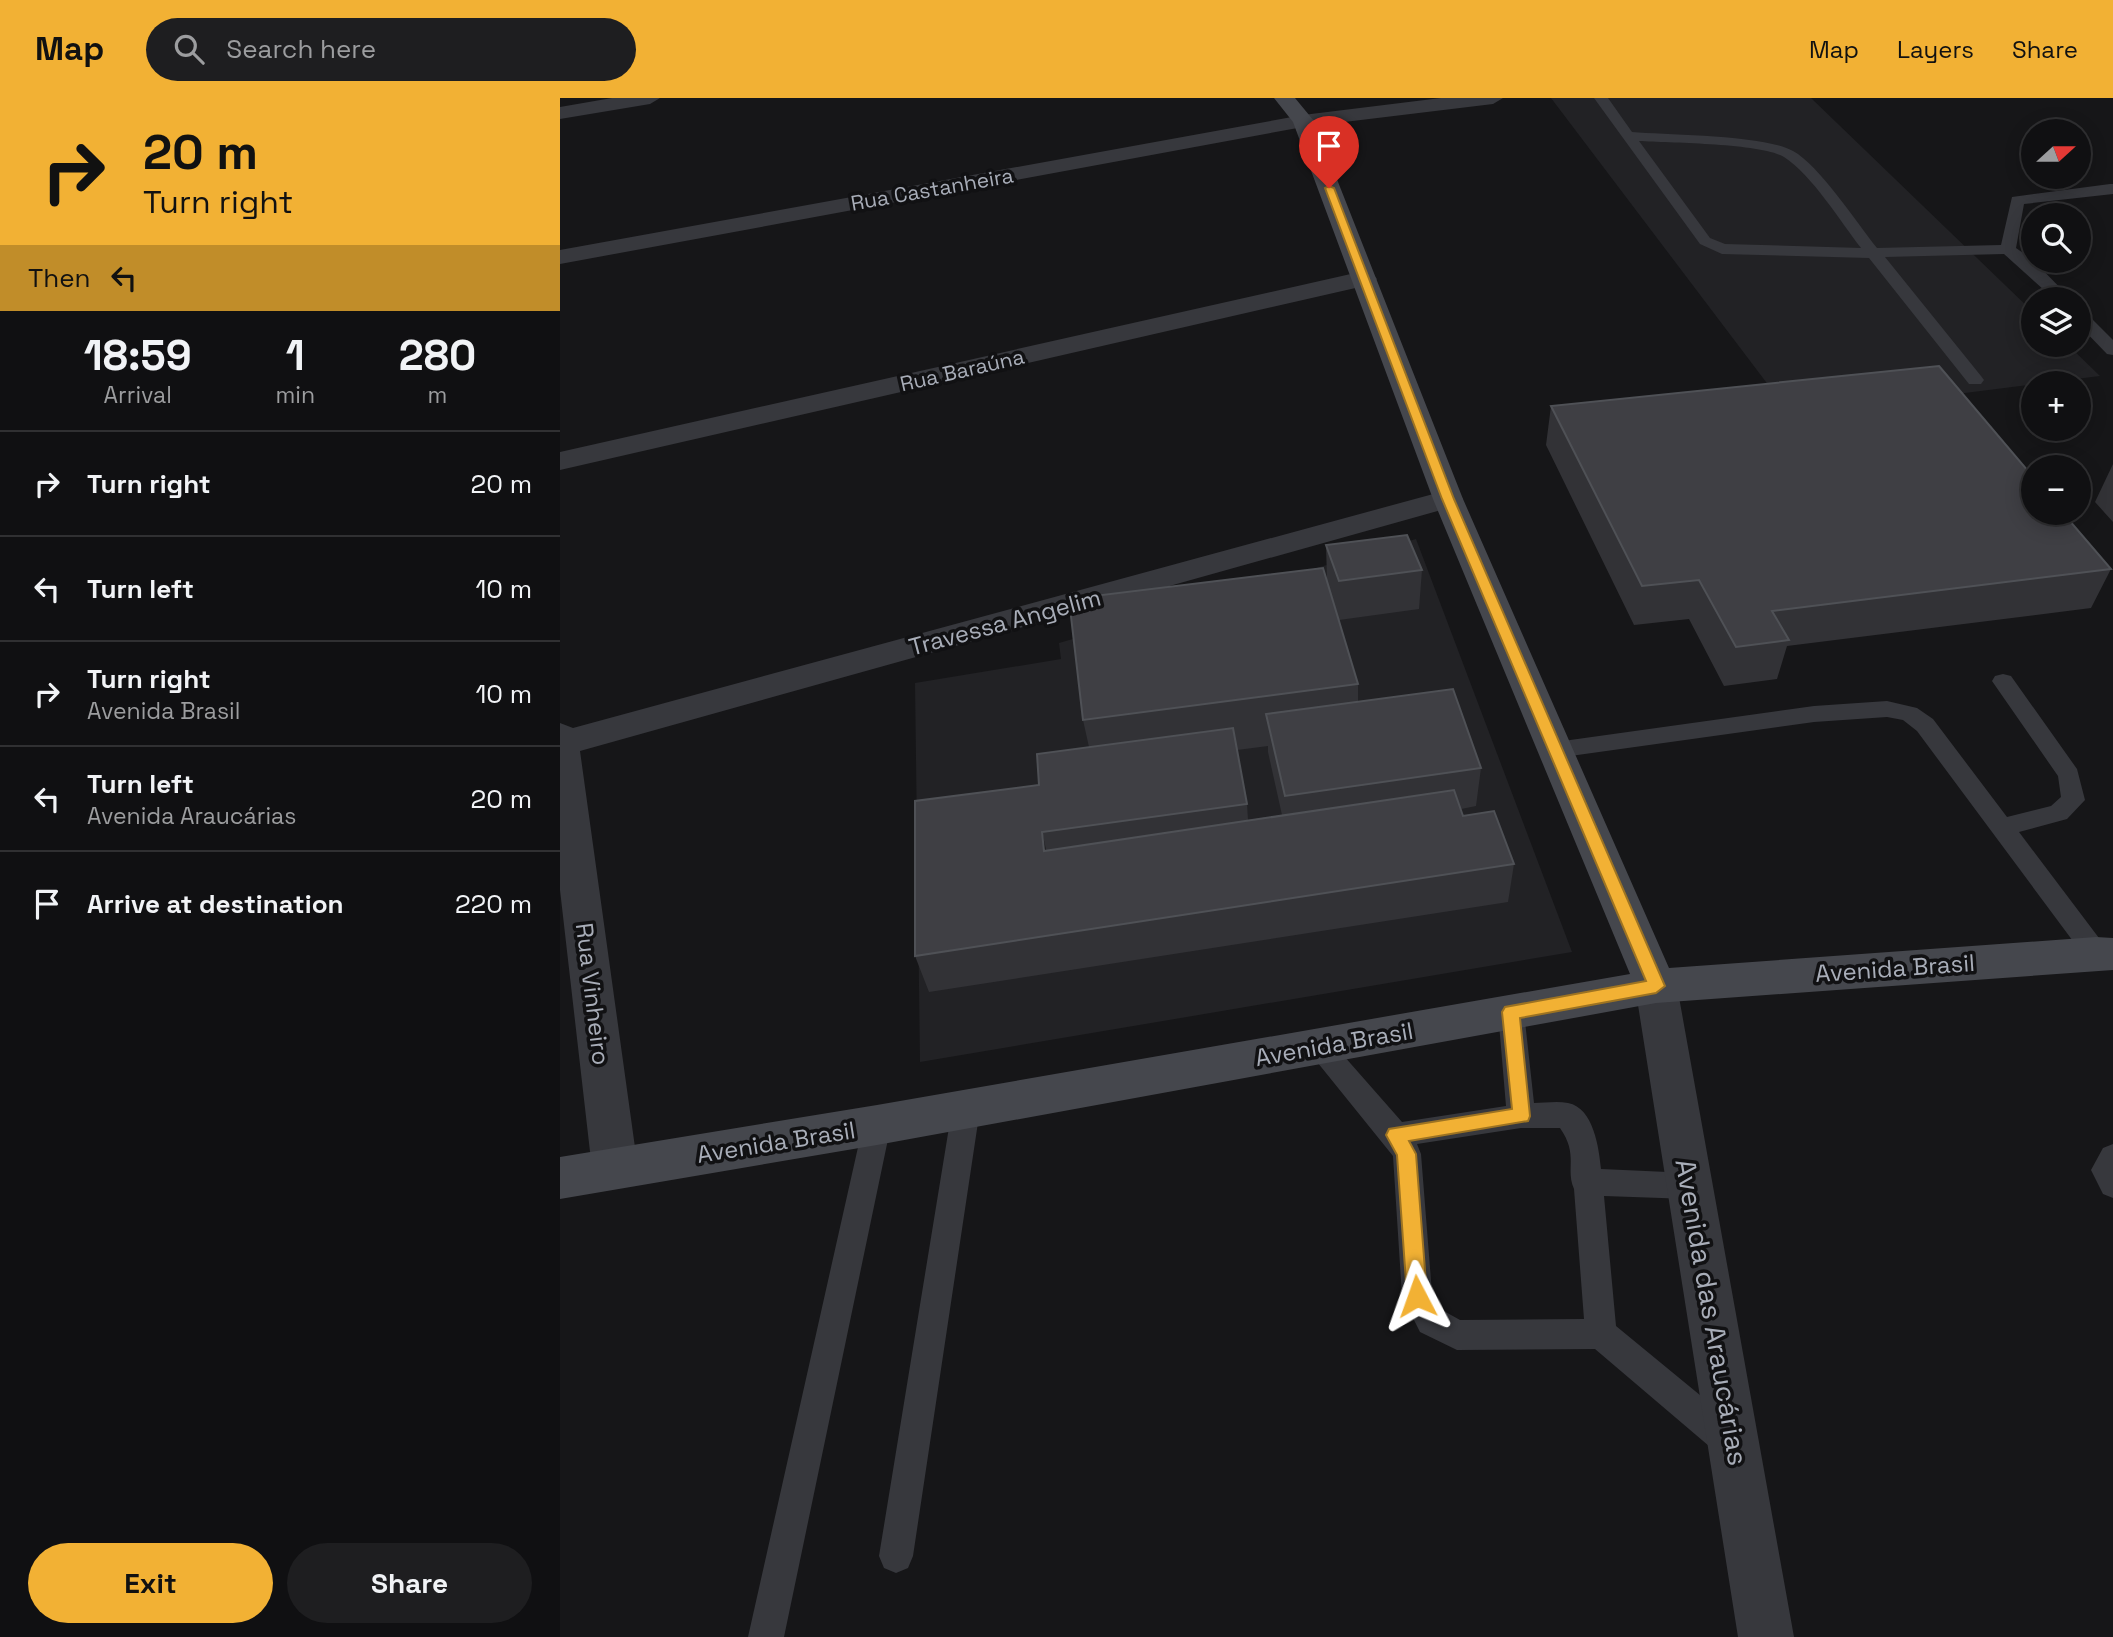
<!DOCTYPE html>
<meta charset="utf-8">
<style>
body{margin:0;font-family:"Space Grotesk",sans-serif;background:#1e1e20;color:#f1f3f6;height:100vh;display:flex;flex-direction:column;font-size:26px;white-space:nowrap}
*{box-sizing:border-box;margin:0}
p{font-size:23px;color:#9c9d9f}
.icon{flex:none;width:38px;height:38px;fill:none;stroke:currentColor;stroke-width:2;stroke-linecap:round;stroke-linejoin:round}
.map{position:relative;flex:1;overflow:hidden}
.panel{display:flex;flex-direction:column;background:#101012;width:560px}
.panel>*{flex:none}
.hud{background:#f2b134;color:#111;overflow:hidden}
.needle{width:46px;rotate:69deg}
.tools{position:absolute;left:1461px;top:21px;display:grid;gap:14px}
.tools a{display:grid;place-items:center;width:70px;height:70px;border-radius:50%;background:#101012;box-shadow:0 4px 18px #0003,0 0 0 2px #303032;font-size:35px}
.pin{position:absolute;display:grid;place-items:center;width:60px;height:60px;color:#fff;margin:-72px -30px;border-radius:50% 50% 50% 0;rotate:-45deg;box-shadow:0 0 7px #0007}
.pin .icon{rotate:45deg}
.me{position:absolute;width:77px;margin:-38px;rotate:356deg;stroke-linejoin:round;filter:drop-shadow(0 0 5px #0008)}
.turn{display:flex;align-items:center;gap:24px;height:147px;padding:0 28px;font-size:32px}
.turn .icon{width:91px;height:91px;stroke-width:2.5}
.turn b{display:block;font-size:49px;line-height:60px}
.then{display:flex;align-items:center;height:66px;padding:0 28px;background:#0003;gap:14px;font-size:26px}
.eta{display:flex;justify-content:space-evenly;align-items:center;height:119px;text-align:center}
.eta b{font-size:42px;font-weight:700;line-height:49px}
.action{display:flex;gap:14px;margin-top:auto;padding:14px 28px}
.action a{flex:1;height:80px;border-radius:42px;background:#f2b134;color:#111;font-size:28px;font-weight:700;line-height:80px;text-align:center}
.action a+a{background:#1e1e20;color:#f1f3f6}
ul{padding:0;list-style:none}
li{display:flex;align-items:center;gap:21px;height:105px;padding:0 28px;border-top:2px solid #303032}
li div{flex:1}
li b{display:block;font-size:26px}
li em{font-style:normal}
header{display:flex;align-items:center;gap:42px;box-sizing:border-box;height:98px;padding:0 35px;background:#f2b134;color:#111}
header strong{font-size:33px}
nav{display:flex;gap:38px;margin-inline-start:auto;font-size:24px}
.search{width:490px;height:63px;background:#1e1e20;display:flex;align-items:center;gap:18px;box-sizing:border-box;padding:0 24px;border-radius:38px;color:#9c9d9f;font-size:26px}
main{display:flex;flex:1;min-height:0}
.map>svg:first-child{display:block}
.built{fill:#222225}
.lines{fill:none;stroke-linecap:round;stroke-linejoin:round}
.lane{fill:#37383d;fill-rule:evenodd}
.street{fill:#37383d;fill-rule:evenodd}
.secondary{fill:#45474d;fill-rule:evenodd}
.wall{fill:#323236;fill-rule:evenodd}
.shaded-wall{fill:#212124}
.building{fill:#3f3f44;stroke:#4f5156;stroke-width:2}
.route{fill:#f2b134;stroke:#9d7322;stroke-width:2}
.labels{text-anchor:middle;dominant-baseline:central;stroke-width:7;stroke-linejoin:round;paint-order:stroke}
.far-street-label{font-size:21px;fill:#a8adb8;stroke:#111113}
.street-label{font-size:24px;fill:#a8adb8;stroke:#111113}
.near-street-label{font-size:28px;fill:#a8adb8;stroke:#111113}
</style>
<header>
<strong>Map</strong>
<div class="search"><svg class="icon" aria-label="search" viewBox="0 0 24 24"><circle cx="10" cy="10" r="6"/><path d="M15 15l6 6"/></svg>Search here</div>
<nav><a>Map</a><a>Layers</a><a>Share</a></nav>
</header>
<main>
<section class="panel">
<div class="hud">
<div class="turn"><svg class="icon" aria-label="right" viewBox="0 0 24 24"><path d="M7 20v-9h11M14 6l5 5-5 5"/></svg><div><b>20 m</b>Turn right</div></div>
<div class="then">Then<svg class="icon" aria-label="left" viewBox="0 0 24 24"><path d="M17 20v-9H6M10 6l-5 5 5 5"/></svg></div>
</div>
<div class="eta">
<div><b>18:59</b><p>Arrival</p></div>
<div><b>1</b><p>min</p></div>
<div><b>280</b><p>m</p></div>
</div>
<ul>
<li><svg class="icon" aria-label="right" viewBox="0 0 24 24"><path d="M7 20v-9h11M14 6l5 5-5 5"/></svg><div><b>Turn right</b></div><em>20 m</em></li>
<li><svg class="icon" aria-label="left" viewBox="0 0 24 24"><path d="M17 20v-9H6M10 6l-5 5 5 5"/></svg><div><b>Turn left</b></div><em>10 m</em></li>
<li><svg class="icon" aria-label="right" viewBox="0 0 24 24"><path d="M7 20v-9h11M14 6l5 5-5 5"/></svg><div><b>Turn right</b><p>Avenida Brasil</p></div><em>10 m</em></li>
<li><svg class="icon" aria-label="left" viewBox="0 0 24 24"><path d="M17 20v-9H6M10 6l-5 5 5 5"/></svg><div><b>Turn left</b><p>Avenida Araucárias</p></div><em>20 m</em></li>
<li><svg class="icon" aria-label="arrive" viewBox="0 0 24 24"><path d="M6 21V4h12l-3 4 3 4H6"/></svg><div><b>Arrive at destination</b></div><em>220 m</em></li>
</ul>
<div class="action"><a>Exit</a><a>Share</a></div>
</section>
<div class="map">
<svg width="1553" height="1539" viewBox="0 0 1553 1539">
<rect width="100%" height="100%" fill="#161618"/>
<path class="built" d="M 991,0 L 1251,0 L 1473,214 L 1474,247 L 1508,247 L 1540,278 L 1231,317 Z
M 856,441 L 1012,854 L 360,964 L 355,585 L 501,561 L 499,545 Z"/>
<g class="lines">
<path class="lane" d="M 1034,0 L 1048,0 L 1072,34 C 1108,37 1205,37 1233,53 C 1259,67 1297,125 1317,150 L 1441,147 L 1452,99 L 1550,86 L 1553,86 L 1553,96 L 1464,106 L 1456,150 L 1473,162 L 1511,201 L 1494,201 L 1444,156 L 1325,159 L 1421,278 L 1424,282 L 1421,286 L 1409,286 L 1309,160 L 1162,156 L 1140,146 ZM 1079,43 C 1110,45 1201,45 1224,59 C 1252,77 1280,123 1301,150 L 1165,146 L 1150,140 Z
M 1519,212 L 1525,214 L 1553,242 L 1553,257 L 1547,256 L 1519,227 Z
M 1443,576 L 1451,578 L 1517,671 L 1525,702 L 1507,721 L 1459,734 L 1545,848 L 1549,855 L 1545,862 L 1536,865 L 1527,862 L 1357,633 L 1343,622 L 1327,619 L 1254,624 L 996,660 L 988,658 L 985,652 L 988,646 L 996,644 L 1254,608 L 1327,603 L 1357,610 L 1373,621 L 1447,719 L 1491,708 L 1501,699 L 1498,678 L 1432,583 L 1435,578 Z
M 951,903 L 960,906 L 964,914 L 974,1005 C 984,1005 997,1003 1008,1005 C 1034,1010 1039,1051 1041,1071 L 1130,1075 L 1140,1079 L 1145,1088 L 1140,1097 L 1130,1101 L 1044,1098 L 1056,1228 L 1180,1330 L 1184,1342 L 1180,1354 L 1168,1358 L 1156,1354 L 1035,1251 L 897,1252 L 860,1234 L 842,1198 L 833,1058 L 745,949 L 749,941 L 759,938 L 769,941 L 842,1024 L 946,1008 L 938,914 L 942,906 ZM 961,1030 L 1000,1030 C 1019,1057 1005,1071 1014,1091 L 1024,1221 L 900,1222 L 882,1212 L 872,1195 L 861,1056 L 857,1046 Z
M 406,999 L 416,1002 L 420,1011 L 353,1458 L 348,1470 L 336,1475 L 324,1470 L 319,1458 L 392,1011 L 396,1002 Z
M 317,1015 L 327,1018 L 331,1027 L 224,1539 L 188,1539 L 303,1027 L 307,1018 Z
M 1553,1046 L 1553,1100 L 1543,1096 L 1531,1072 L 1543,1050 Z"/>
<path class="street" d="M 52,0 L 100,0 L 90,6 L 0,21 L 0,9 Z
M 881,0 L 943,0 L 933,6 L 743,29 L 0,166 L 0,152 L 743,17 Z
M 804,173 L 813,176 L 817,181 L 813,186 L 0,372 L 0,354 Z
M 888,392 L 899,395 L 903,401 L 899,407 L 20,653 L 78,1071 L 71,1085 L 55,1091 L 39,1085 L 32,1071 L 0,792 L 0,625 L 13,630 Z
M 1096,871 L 1111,876 L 1117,888 L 1234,1539 L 1178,1539 L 1075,888 L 1081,876 Z"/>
<path class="secondary" d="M 714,0 L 735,0 L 754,23 L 903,401 L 1109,870 L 1536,839 L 1553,840 L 1553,872 L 1096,905 L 317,1047 L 0,1101 L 0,1059 L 317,1007 L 1070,876 L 873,401 L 733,24 Z"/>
</g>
<path class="wall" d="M 991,308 L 1551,471 L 1531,510 L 1227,548 L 1217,581 L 1164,588 L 1129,521 L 1074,527 L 986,347 Z
M 1553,366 L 1553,424 L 1535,404 Z
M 766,447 L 862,472 L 859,511 L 779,522 L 798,586 L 798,604 L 921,670 L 916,708 L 901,711 L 903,718 L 954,766 L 948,804 L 369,894 L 355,858 L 479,687 L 529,649 L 523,622 L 767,481 ZM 708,648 L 708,654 L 722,717 L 688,722 L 687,706 L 677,652 Z"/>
<path class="shaded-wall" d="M 482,734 L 491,772 L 484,753 Z"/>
<path class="building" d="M 1379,268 L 1474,380 L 1474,415 L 1503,415 L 1551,471 L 1212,513 L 1229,542 L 1176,549 L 1139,482 L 1082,488 L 991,308 Z
M 847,437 L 862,472 L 779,483 L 766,447 Z
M 763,470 L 798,586 L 523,622 L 509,501 Z
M 893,591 L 921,670 L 725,698 L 706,616 Z
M 673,630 L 687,706 L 482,734 L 484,753 L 894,692 L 903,718 L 934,713 L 954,766 L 355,858 L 355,703 L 479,687 L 477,656 Z"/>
<path class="route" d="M 769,88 L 774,90 L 894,401 L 1105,888 L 1096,895 L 960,920 L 970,1018 L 968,1023 L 849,1043 L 856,1056 L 867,1198 L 864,1205 L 857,1207 L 850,1205 L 847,1198 L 837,1057 L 826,1037 L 829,1031 L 952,1011 L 942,914 L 945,909 L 1086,883 L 882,401 L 765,90 Z"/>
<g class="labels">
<g class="far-street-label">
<text transform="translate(372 91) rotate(-10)">Rua Castanheira</text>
<text transform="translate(402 272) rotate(-13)">Rua Baraúna</text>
</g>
<g class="street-label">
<text transform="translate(445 524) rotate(-15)">Travessa Angelim</text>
<text transform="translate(1335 870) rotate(-4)">Avenida Brasil</text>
<text transform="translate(33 896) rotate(83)">Rua Vinheiro</text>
<text transform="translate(774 946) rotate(-10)">Avenida Brasil</text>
<text transform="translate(216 1044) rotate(-9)">Avenida Brasil</text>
</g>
<g class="near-street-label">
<text transform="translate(1152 1214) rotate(80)">Avenida das Araucárias</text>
</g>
</g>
</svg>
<div class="tools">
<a><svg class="needle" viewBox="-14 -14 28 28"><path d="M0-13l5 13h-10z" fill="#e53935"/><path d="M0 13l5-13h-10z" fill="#9c9d9f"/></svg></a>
<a><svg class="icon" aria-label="search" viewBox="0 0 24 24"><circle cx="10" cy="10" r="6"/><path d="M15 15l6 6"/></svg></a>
<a><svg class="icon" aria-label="layers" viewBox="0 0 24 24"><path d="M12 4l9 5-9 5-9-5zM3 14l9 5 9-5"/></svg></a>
<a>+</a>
<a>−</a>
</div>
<div class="pin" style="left:769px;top:90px;background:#d93025"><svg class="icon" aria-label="arrive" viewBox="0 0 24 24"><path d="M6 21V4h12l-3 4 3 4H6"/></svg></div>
<svg class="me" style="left:857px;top:1198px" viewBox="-20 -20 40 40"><path d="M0-17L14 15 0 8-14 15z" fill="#f2b134" stroke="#fff" stroke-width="4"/></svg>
</div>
</main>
